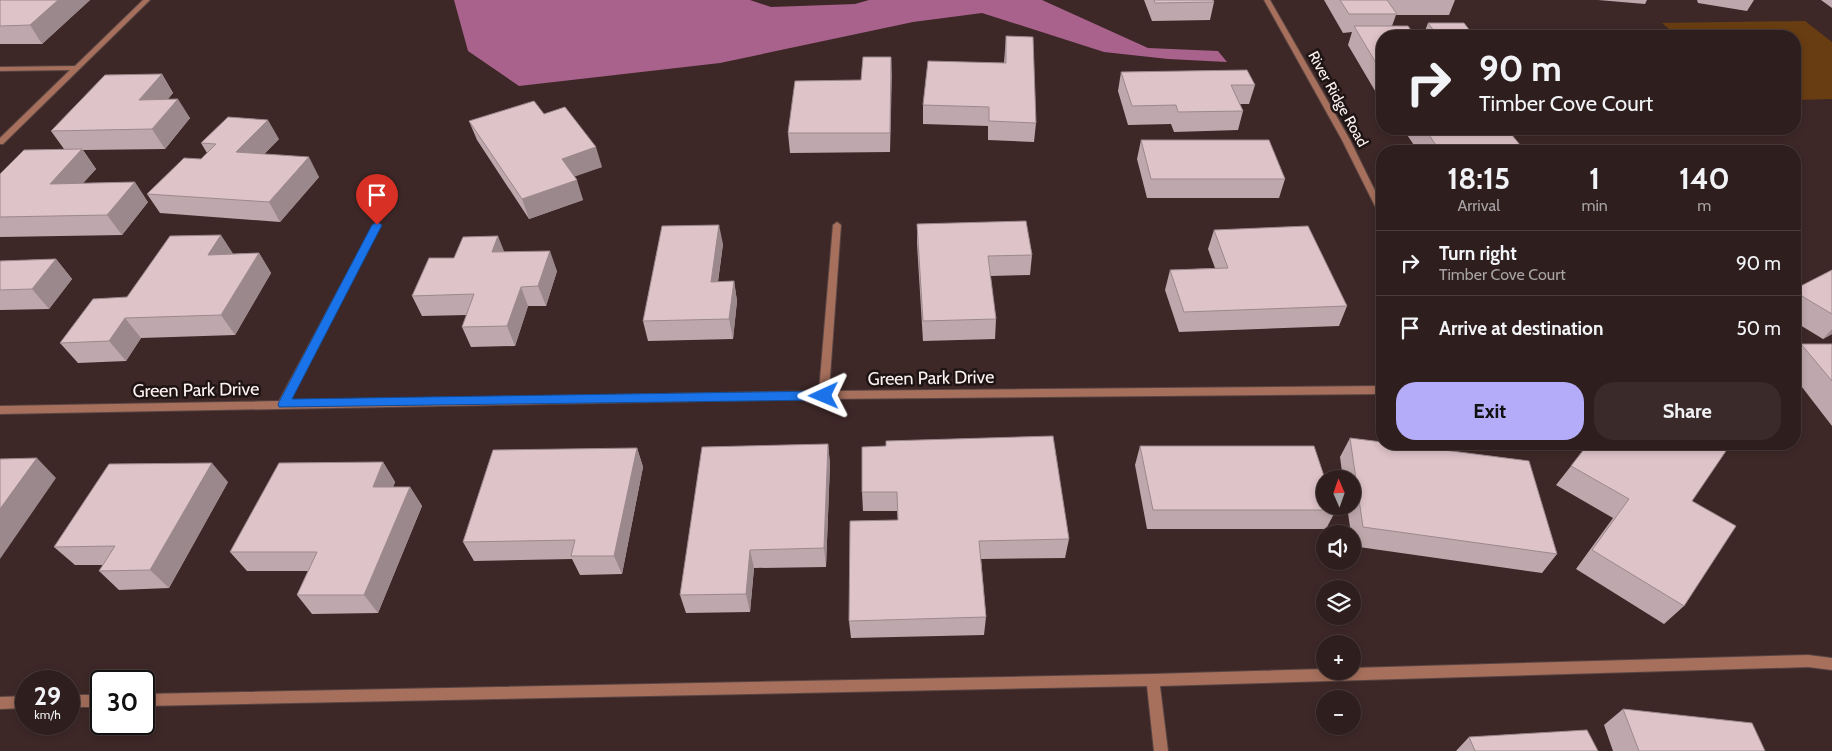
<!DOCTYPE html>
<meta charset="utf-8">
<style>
body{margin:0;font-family:Cabin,sans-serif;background:#3a2b2a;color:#f1f3f6;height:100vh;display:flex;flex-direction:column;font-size:19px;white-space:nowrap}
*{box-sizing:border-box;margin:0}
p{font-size:16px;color:#a7a2a4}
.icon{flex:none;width:28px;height:28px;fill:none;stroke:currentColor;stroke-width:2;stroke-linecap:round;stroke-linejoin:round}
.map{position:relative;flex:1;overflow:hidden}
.drawer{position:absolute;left:1376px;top:145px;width:425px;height:305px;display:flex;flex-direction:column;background:#2e1e1d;border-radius:20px;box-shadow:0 2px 8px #0003,0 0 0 1px #493c3b}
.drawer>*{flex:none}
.guide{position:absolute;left:1376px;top:30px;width:425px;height:105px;border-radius:20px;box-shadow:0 2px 8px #0003,0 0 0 1px #493c3b;background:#2e1e1d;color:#f1f3f6;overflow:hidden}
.needle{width:32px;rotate:358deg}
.buttons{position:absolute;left:1316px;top:470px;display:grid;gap:10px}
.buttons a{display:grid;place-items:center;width:45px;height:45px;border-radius:50%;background:#2e1e1d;box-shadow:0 2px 8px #0003,0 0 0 1px #493c3b;font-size:25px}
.speed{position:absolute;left:15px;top:670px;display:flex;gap:10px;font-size:25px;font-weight:700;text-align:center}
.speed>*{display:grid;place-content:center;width:65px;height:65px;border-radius:50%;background:#2e1e1d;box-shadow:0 2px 8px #0003,0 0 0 1px #493c3b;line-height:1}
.speed small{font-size:12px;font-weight:400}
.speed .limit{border:2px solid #111;border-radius:8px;background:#fff;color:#111}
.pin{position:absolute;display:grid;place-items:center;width:42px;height:42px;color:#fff;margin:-51px -21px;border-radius:50% 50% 50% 0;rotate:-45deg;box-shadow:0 0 5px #0007}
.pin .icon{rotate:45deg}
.me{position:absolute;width:55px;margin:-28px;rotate:269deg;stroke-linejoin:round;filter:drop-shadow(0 0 4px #0008)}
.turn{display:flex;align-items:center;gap:18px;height:105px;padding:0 20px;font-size:22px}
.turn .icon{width:65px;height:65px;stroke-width:2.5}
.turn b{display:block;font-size:35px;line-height:42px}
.eta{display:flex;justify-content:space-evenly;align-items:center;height:85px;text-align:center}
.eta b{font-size:30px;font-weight:700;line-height:35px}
.button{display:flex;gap:10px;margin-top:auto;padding:10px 20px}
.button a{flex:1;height:58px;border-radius:20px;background:#b4acf9;color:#111;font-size:20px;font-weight:700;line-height:58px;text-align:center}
.button a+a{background:#3a2b2a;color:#f1f3f6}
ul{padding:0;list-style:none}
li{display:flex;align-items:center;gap:15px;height:65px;padding:0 20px;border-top:1px solid #493c3b}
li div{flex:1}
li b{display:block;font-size:19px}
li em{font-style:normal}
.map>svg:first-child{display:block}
.green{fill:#693d12}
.water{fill:#a9628c}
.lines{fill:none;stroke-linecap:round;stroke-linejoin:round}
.lane-casing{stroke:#584443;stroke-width:2}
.street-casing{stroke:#584443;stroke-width:2}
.lane{fill:#a6705c;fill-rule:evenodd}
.street{fill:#a6705c;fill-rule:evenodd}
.wall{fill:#bfa8ad}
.shaded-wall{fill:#9b888d}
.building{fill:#dec3c9;stroke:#9b888d}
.route{fill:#1a73e8;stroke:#114b97}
.labels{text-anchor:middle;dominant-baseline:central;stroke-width:5;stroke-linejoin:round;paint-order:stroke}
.far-street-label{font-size:15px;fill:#fdf1f1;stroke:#1e1414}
.street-label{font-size:18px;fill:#fdf1f1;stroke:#1e1414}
</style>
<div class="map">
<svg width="1832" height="751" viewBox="0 0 1832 751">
<rect width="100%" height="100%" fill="#3d2827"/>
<path class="green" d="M 1805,21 L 1832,42 L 1832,99 L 1795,100 L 1795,36 L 1677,36 L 1662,23 Z"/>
<path class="water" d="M 454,0 L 750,0 L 771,7 L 855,4 L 869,0 L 1042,0 L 1148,48 L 1218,51 L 1227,62 L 1168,59 L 1104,52 L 982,13 L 913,22 L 720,63 L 519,86 L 468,51 Z"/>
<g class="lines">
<g class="lane-casing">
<path id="lane" d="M 1808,655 L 1832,658 L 1832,670 L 1808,667 L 1160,686 L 1168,751 L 1154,751 L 1147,686 L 144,706 L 144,694 L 1153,674 L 1325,669 L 1325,671 L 1352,671 L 1352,668 Z
M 69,695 L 101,695 L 101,707 L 69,707 Z
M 26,696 L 26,708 L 0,709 L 0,697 Z"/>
</g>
<g class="street-casing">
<path id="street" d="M 143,0 L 150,0 L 3,144 L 0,144 L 0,138 L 70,70 L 0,71 L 0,67 L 75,66 Z
M 1264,0 L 1270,0 L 1350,140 L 1382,205 L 1382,215 L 1378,212 L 1342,140 Z
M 377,222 L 381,225 L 290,401 L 819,391 L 833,225 L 837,222 L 841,225 L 829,391 L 1382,386 L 1382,394 L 824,399 L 0,414 L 0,406 L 279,401 L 373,225 Z"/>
</g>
<use href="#lane" class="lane"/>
<use href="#street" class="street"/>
</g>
<path class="wall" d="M 0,0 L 90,0 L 42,44 L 0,44 Z
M 1144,0 L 1213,0 L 1214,2 L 1210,20 L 1152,21 Z
M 1324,0 L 1455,0 L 1449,15 L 1396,15 L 1392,26 L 1382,36 L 1382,101 L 1381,101 L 1348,45 L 1352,32 L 1343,33 Z
M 1598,0 L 1647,0 L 1645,4 Z
M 1697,0 L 1754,0 L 1747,11 L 1698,3 Z
M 1821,0 L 1832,0 L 1832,8 Z
M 1428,23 L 1474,36 L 1423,36 Z
M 1006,36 L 1036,123 L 1034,142 L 988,140 L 988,126 L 923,124 L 923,105 L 1004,63 Z
M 891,57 L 890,152 L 790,153 L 788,133 L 861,80 Z
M 1121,72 L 1255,85 L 1249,104 L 1240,104 L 1243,111 L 1238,130 L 1174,132 L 1171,124 L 1128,125 L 1118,91 Z
M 162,74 L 173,93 L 168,99 L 190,118 L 165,149 L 83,150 L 96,169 L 83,183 L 148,202 L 122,235 L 0,237 L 0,174 L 64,149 L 51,131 Z
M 469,121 L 602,167 L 574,176 L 583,200 L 529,219 L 477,140 Z
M 1403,129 L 1529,129 L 1526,136 L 1512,136 L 1525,151 L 1418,151 Z
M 279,139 L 264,154 L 319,177 L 280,222 L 160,213 L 147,194 L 201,159 L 207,153 L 201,143 Z
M 1141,140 L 1285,179 L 1279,198 L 1147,198 L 1137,159 Z
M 917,224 L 1032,255 L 1030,275 L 990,276 L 996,319 L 995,339 L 923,341 L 917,244 Z
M 1214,230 L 1347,306 L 1339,326 L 1179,332 L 1165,290 L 1170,270 L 1215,268 L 1208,249 Z
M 723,244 L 718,282 L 734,281 L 737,301 L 733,339 L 648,341 L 643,321 Z
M 504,252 L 557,271 L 546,306 L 528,306 L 515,346 L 471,347 L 462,327 L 467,315 L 422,316 L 412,296 L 454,258 Z
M 259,253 L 271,273 L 235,335 L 141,338 L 126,361 L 78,363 L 60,343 L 127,297 L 233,254 Z
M 56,259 L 72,279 L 49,309 L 0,310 L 0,261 Z
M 1832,270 L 1832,334 L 1823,339 L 1795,322 L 1795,289 Z
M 1801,344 L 1832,344 L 1832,426 L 1795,378 L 1795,351 Z
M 1350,438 L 1557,554 L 1542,573 L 1352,546 L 1352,534 L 1351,534 L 1347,506 L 1352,506 L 1352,479 L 1343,479 L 1340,457 Z
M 828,444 L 830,464 L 826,567 L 754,568 L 750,612 L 686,613 L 680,595 Z
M 1140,446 L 1336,510 L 1326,529 L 1147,529 L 1135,465 Z
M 862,447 L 1069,539 L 1065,558 L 981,559 L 986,617 L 984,635 L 851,638 L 849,621 L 898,520 L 897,511 L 863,511 L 862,492 Z
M 637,448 L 643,467 L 622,574 L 580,575 L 572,559 L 474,561 L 463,542 Z
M 383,462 L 395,482 L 393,487 L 410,487 L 422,506 L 378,613 L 312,614 L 297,595 L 308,571 L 247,571 L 230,552 Z
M 1571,466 L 1692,501 L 1684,606 L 1664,624 L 1576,569 L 1613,518 L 1556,485 Z
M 228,482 L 169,588 L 119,590 L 99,571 L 103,565 L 75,565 L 54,547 Z
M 1623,709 L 1765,751 L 1613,751 L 1604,725 Z
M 1469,737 L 1475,751 L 1456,751 Z"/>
<path class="shaded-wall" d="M 58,0 L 90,0 L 42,44 L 30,25 Z
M 891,57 L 892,76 L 890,152 L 890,133 Z
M 162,74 L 173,93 L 151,119 L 139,100 Z
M 178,99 L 190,118 L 165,149 L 152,129 Z
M 268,120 L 279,139 L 247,172 L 236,152 Z
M 596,147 L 602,167 L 568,179 L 562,159 Z
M 82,149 L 96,169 L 65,203 L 50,184 Z
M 309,157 L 319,177 L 280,222 L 269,202 Z
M 577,180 L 583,200 L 529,219 L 522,199 Z
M 135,182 L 148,202 L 122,235 L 107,215 Z
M 719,225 L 723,244 L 715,302 L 711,282 Z
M 221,235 L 234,255 L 208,255 Z
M 498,236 L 506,256 L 492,252 Z
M 550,251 L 557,271 L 546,306 L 538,286 Z
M 259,253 L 271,273 L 235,335 L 221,315 Z
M 56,259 L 72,279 L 49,309 L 32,289 Z
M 734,281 L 737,301 L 733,339 L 729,319 Z
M 521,287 L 528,306 L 515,346 L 507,326 Z
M 125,318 L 141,338 L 126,361 L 109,341 Z
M 1832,329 L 1832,334 L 1823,339 Z
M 828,444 L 830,464 L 826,567 L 824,548 Z
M 637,448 L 643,467 L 622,574 L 614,556 Z
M 37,458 L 56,478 L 0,559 L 0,509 Z
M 383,462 L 395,482 L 385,506 L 373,487 Z
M 212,463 L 228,482 L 169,588 L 150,570 Z
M 410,487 L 422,506 L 378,613 L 364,595 Z
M 750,550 L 754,568 L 750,612 L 746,594 Z"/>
<path class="building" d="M 0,0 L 58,0 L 30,25 L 0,26 Z
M 1154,0 L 1213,0 L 1214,2 L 1155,3 Z
M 1340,0 L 1387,0 L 1397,14 L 1349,14 Z
M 1428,23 L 1464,23 L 1474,36 L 1438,36 Z
M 1354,26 L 1408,26 L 1415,36 L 1382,36 L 1382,73 Z
M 1006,36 L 1033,37 L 1036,123 L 989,121 L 989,107 L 923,105 L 928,61 L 1006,63 Z
M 863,57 L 891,57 L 890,133 L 788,133 L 795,81 L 861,80 Z
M 1247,70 L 1255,85 L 1231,85 L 1243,111 L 1178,112 L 1176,105 L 1132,106 L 1121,72 Z
M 162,74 L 139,100 L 178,99 L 152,129 L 51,131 L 105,75 Z
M 534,101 L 544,114 L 565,107 L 596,147 L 562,159 L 577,180 L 522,199 L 469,121 Z
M 228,117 L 268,120 L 236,152 L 309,157 L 269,202 L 147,194 L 184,158 L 201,159 L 216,144 L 201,143 Z
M 1425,129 L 1507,129 L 1525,151 L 1440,151 Z
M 1141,140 L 1269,140 L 1285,179 L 1151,179 Z
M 82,149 L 50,184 L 135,182 L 107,215 L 0,217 L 0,174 L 24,150 Z
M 1026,221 L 1032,255 L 988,256 L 996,319 L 923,321 L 917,224 Z
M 719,225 L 711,282 L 734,281 L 729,319 L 643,321 L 662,226 Z
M 1308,226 L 1347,306 L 1184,312 L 1170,270 L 1228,268 L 1214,230 Z
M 221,235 L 208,255 L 259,253 L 221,315 L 125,318 L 109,341 L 60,343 L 93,299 L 127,297 L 170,236 Z
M 498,236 L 492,252 L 550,251 L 538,286 L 521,287 L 507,326 L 462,327 L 474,294 L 412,296 L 429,258 L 454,258 L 463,237 Z
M 56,259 L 32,289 L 0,290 L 0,261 Z
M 1832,270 L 1832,314 L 1795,292 L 1795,289 Z
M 1801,344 L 1832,344 L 1832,381 Z
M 1053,436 L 1069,539 L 979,541 L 986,617 L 849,621 L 850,521 L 898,520 L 897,492 L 862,492 L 862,447 L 886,446 L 886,441 Z
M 1350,438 L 1382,442 L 1382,444 L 1397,444 L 1529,461 L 1557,554 L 1363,527 Z
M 828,444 L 824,548 L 750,550 L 746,594 L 680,595 L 702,447 Z
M 1588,444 L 1720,444 L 1728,448 L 1692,501 L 1736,526 L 1684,606 L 1592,550 L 1629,499 L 1571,466 Z
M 1140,446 L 1314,446 L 1325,479 L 1325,506 L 1335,506 L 1336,510 L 1153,510 Z
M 637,448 L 614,556 L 571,556 L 575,540 L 463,542 L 493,450 Z
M 37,458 L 0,509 L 0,459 Z
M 383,462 L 373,487 L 410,487 L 364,595 L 297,595 L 317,552 L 230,552 L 279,463 Z
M 212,463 L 150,570 L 99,571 L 115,546 L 54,547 L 109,464 Z
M 1623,709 L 1752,723 L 1765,751 L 1639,751 Z
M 1587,730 L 1598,751 L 1475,751 L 1469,737 Z"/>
<path class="route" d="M 377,222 L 382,225 L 292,399 L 824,391 L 829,396 L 824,400 L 279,407 L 278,404 L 372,225 Z"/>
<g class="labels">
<g class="far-street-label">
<text transform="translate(1338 99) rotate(61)">River Ridge Road</text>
</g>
<g class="street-label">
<text transform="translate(931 378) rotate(-1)">Green Park Drive</text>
<text transform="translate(196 390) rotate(-1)">Green Park Drive</text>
</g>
</g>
</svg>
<div class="buttons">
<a><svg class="needle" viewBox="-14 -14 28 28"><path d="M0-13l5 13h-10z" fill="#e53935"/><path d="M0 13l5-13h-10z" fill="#a7a2a4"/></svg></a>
<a><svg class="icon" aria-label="sound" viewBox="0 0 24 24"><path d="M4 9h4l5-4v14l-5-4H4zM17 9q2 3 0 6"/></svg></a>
<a><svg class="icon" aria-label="layers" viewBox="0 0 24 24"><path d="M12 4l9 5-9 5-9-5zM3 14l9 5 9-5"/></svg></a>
<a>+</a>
<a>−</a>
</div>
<div class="speed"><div>29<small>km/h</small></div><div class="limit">30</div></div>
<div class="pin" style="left:377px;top:225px;background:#d93025"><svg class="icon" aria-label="arrive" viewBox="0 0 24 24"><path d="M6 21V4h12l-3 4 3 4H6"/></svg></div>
<svg class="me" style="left:824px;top:396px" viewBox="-20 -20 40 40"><path d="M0-17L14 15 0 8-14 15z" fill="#1a73e8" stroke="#fff" stroke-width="4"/></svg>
<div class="guide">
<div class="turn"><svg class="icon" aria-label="right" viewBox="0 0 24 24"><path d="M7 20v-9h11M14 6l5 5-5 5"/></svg><div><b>90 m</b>Timber Cove Court</div></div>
</div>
<section class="drawer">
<div class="eta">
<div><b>18:15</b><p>Arrival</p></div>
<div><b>1</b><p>min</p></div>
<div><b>140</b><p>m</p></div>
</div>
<ul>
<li><svg class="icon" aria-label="right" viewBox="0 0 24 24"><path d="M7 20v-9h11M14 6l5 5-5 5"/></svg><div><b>Turn right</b><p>Timber Cove Court</p></div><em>90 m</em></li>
<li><svg class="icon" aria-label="arrive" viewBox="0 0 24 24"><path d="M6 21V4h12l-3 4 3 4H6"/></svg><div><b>Arrive at destination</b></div><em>50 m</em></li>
</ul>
<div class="button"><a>Exit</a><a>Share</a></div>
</section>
</div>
